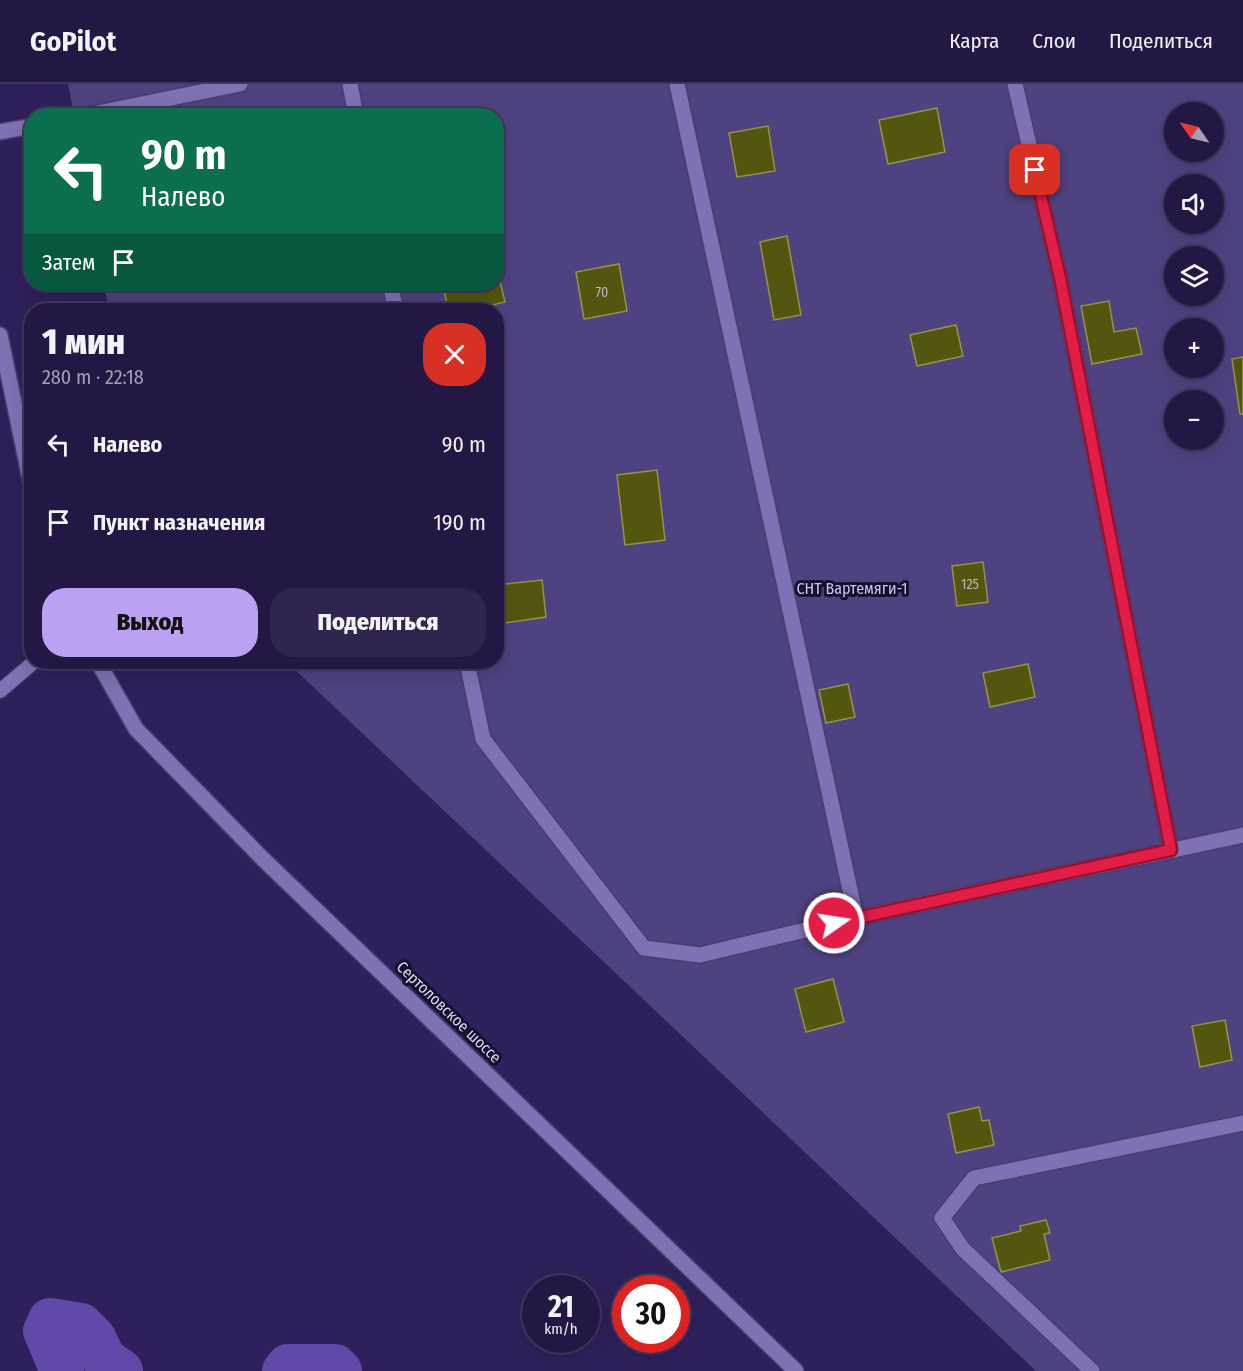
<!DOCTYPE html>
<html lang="ru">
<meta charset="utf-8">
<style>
body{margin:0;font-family:"Fira Sans Condensed",sans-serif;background:#2f254f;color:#f1f3f6;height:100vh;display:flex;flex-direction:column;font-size:22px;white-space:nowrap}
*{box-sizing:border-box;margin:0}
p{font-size:20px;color:#a3a0b2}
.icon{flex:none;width:33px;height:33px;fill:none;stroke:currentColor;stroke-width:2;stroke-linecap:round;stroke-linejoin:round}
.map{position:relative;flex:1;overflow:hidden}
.sheet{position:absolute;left:24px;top:219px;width:480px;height:366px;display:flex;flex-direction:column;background:#231844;border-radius:24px;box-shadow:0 6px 24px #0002,0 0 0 2px #40375d}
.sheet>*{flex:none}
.guide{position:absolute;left:24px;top:24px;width:480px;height:183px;border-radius:24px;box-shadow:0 6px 24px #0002,0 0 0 2px #40375d;background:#0b6e4f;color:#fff;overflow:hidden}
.needle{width:39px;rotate:304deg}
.fabs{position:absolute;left:1164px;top:18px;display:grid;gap:12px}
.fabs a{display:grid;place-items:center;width:60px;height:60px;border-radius:50%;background:#231844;box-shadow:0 6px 24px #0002,0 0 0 2px #40375d;font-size:30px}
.speed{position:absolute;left:522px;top:1191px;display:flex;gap:12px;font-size:30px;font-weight:700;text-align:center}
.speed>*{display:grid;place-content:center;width:78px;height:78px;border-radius:50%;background:#231844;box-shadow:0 6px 24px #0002,0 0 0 2px #40375d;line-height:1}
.speed small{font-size:15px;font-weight:400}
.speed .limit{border:9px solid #d22;background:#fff;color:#111}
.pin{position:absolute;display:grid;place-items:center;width:51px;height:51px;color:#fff;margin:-26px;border-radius:12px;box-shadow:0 3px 9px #0006}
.me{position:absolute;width:66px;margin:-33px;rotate:77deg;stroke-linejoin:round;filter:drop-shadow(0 0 4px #0008)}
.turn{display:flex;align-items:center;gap:21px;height:126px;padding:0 18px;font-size:27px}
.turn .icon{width:78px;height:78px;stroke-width:2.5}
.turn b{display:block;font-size:42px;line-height:51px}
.then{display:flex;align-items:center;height:57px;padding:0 18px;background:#0003;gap:12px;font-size:22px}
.round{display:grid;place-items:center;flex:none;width:63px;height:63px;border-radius:24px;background:#2f254f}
.head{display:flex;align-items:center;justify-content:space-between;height:102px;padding:0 18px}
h1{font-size:36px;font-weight:800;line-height:45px}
.cta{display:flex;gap:12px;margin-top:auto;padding:12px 18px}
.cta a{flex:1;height:69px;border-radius:24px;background:#bca0f2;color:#111;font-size:24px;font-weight:800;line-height:69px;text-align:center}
.cta a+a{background:#2f254f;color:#f1f3f6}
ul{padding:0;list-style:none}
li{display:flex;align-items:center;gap:18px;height:78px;padding:0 18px}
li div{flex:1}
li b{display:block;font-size:22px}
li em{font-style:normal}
header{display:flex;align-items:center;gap:36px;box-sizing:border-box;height:84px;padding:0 30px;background:#231844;border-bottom:2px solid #40375d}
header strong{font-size:28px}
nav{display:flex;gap:33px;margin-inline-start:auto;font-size:21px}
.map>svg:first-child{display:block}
.green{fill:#4f4281;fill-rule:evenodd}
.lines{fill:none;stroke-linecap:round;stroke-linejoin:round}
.river{stroke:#6149a9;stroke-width:44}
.building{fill:#54560f;stroke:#929548;stroke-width:1.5}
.lane-casing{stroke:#4b3b6f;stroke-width:16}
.street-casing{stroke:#4b3b6f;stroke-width:18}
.secondary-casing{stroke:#4b3b6f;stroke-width:18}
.lane{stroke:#7e72b4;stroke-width:14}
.street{stroke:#7e72b4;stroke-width:15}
.secondary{stroke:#7e72b4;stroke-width:15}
.route-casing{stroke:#92132f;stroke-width:15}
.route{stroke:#e11d48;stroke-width:10}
.labels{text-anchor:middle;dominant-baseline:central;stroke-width:6;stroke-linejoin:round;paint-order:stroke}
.number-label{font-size:14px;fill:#b9b7c0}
.park-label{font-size:16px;fill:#c9c2f5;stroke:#16112a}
.street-label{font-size:16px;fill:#dbd7fb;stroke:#16112a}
</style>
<header>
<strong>GoPilot</strong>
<nav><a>Карта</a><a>Слои</a><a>Поделиться</a></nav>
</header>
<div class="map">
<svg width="1243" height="1287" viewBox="0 0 1243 1287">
<rect width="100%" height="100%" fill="#2f205b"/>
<path class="green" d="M 68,0 L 1243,0 L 1243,1287 L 1036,1287 L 287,578 L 496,578 L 496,226 L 109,226 L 104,200 L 496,200 L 496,32 L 74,31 ZM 1174,28 L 1214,28 L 1214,68 L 1174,68 ZM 1174,100 L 1214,100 L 1214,140 L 1174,140 ZM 1174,172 L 1214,172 L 1214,212 L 1174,212 ZM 1174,244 L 1214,244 L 1214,284 L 1174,284 ZM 1174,316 L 1214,316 L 1214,356 L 1174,356 Z"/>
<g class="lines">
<path class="river" d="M 62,1287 L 45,1247 L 50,1236 L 81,1241 L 94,1254 L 104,1275 L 121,1287
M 284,1287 L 288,1282 L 335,1282 L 340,1287"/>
</g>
<path class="building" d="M 937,24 L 945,68 L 888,80 L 879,36 Z
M 768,42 L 775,87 L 737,93 L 729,49 Z
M 787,152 L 801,231 L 774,236 L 760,158 Z
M 619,180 L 627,227 L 584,235 L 576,188 Z
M 496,193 L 499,193 L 505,218 L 479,224 L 480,226 L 448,226 L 444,206 L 471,200 L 496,200 Z
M 1109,217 L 1114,248 L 1136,244 L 1142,270 L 1092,280 L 1081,222 Z
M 956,241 L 963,272 L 917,282 L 910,251 Z
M 1243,273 L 1243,330 L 1240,330 L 1232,275 Z
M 657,386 L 665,456 L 625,461 L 617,391 Z
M 983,478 L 988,518 L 957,522 L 952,482 Z
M 542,496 L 546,533 L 497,540 L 496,501 Z
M 1028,580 L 1035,613 L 990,623 L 983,589 Z
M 848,600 L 855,633 L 826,639 L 819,606 Z
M 833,895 L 844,938 L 806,948 L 795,905 Z
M 1225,936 L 1232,976 L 1200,983 L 1192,942 Z
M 979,1023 L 982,1037 L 989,1036 L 994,1061 L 956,1069 L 948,1030 Z
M 1046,1136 L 1050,1149 L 1044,1150 L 1050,1176 L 1001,1188 L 992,1154 L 1021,1147 L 1020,1142 Z"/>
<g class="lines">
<g class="lane-casing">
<path id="lane" d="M 0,607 L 34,578"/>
</g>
<g class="street-casing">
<path id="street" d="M 350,0 L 356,32
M 677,0 L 856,834
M 1015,0 L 1060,194 L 1171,766
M 83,32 L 240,0
M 0,48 L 32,42
M 390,200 L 396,226
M 467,578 L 483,655 L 644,864 L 700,871 L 856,834 L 1243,751
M 1092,1287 L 963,1165 L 942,1134 L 974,1094 L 1243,1039"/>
</g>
<g class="secondary-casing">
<path id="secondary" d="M 0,251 L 32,405
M 98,578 L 136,645 L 263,775 L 796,1287"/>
</g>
<use href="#lane" class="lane"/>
<use href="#street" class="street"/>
<use href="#secondary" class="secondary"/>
</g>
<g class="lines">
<g class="route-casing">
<path id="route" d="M 834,839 L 1171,766 L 1060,194 L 1035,86"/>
</g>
<use href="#route" class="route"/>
</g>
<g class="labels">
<g class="number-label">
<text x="602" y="208">70</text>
<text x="970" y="500">125</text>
</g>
<g class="park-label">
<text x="852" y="504">СНТ Вартемяги-1</text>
</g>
<g class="street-label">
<text transform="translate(449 928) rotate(44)">Сертоловское шоссе</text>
</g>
</g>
</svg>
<div class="fabs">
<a><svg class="needle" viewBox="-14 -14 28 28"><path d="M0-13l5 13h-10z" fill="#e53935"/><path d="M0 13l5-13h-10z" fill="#a3a0b2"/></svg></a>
<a><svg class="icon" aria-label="sound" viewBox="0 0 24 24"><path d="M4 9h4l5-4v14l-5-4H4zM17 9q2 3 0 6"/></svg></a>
<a><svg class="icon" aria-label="layers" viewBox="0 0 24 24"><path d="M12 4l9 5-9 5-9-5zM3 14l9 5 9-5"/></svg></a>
<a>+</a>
<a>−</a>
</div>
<div class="speed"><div>21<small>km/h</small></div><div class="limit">30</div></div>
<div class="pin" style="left:1035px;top:86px;background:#d93025"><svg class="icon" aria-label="arrive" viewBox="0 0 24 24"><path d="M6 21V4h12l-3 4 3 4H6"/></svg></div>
<svg class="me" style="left:834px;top:839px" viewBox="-20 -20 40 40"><circle r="17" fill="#e11d48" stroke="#fff" stroke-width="3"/><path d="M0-11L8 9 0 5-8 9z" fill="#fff"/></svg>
<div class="guide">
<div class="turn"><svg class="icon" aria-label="left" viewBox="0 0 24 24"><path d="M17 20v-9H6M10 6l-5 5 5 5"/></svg><div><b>90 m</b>Налево</div></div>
<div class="then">Затем<svg class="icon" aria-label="arrive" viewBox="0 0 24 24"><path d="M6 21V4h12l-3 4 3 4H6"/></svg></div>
</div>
<section class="sheet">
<div class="head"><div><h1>1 мин</h1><p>280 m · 22:18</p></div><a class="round" style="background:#d93025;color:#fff"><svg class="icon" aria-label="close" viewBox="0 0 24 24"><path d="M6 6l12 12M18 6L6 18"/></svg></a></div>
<ul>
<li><svg class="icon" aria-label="left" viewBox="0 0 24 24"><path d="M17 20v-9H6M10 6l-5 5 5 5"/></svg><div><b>Налево</b></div><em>90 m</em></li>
<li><svg class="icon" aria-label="arrive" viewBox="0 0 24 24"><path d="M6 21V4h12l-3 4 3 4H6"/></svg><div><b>Пункт назначения</b></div><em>190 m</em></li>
</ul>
<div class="cta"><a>Выход</a><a>Поделиться</a></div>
</section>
</div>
